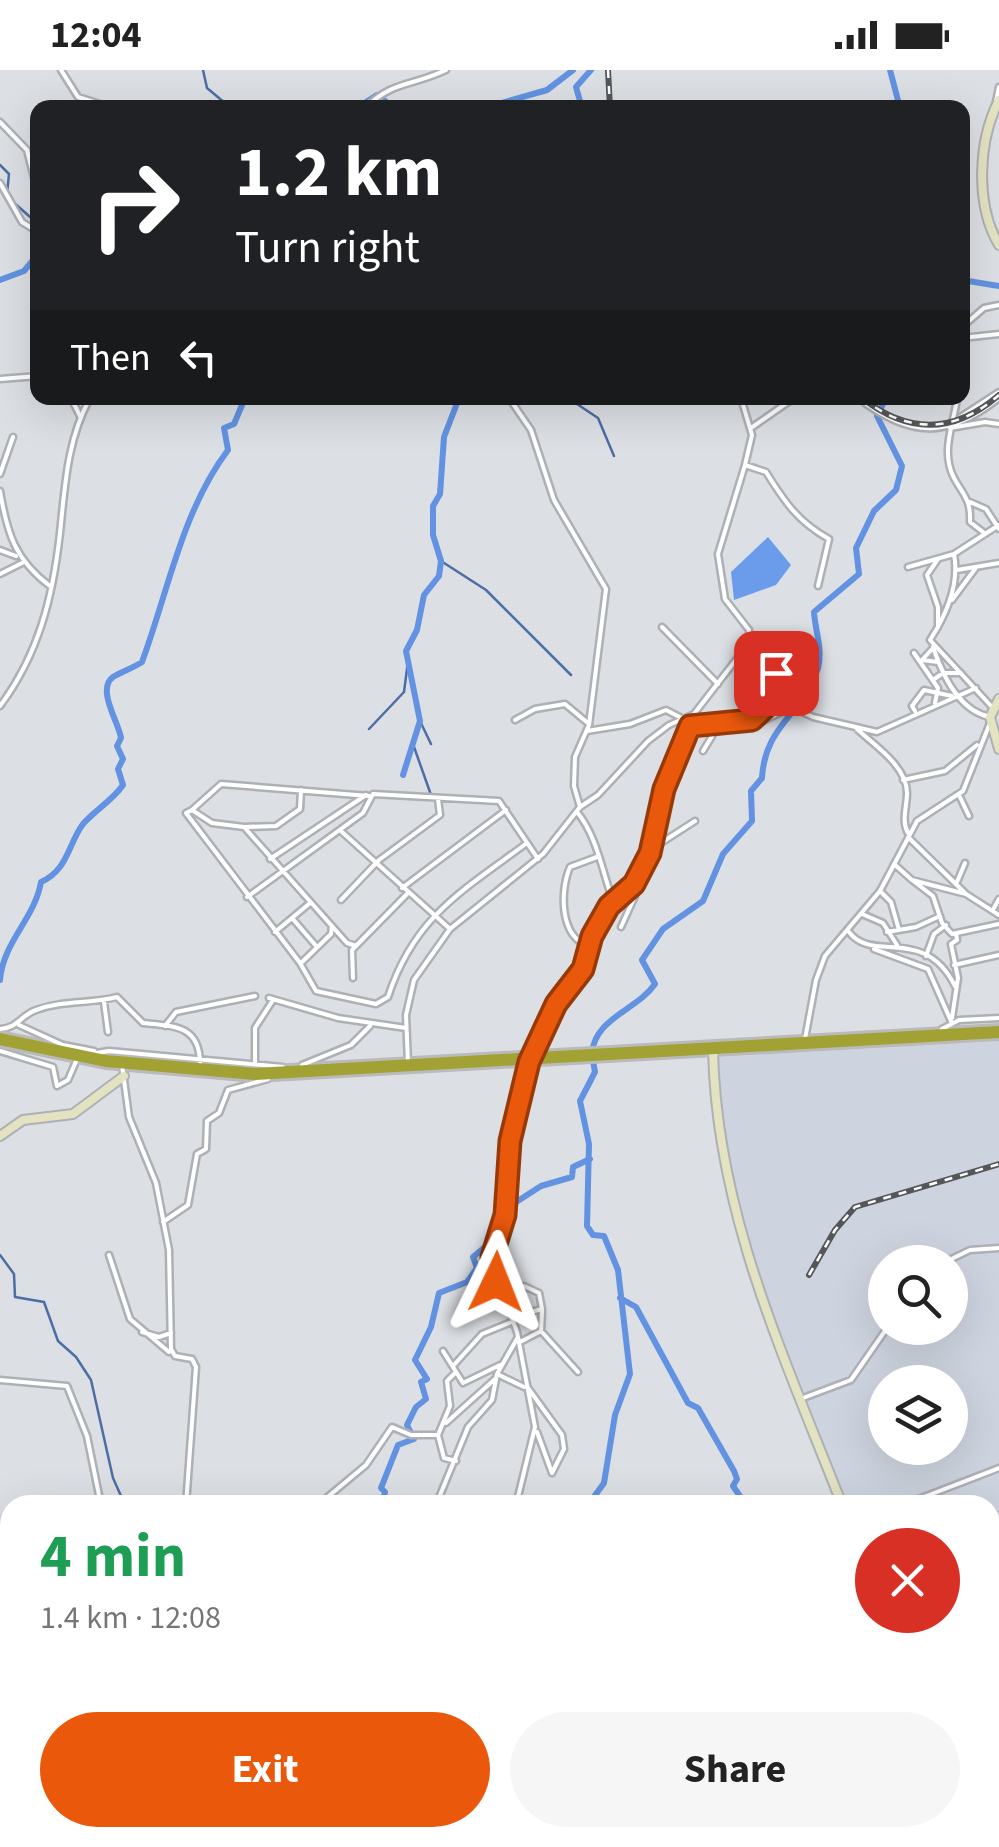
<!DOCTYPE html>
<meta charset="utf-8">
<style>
body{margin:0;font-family:"Source Sans 3",sans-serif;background:#f6f6f6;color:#222;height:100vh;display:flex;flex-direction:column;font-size:38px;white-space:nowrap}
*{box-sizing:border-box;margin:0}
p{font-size:32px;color:#767676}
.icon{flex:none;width:55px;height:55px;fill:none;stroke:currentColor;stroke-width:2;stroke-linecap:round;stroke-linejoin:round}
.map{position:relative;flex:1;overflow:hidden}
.side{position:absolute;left:0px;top:1425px;width:1000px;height:352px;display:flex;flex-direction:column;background:#fff;border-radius:30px 30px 0 0;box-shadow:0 10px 40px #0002}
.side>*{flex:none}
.guide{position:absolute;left:30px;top:30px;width:940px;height:305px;border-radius:20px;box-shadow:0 10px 40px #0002;background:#202124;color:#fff;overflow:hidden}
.fabs{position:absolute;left:868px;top:1175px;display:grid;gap:20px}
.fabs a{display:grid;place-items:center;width:100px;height:100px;border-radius:50%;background:#fff;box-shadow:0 10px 40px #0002;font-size:50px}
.pin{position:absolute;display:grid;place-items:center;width:85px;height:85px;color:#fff;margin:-42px;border-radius:20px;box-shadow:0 5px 15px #0006}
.me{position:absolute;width:110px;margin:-55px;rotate:2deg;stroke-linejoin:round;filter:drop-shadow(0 0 8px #0008)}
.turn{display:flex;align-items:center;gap:35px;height:210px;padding:0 40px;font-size:45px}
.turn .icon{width:130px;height:130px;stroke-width:2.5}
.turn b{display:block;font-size:70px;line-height:85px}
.then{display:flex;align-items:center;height:95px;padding:0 40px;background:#0003;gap:20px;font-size:38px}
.round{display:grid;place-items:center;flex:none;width:105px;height:105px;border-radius:52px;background:#f6f6f6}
.summary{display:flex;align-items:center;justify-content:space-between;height:170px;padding:0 40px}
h1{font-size:60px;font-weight:700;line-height:75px;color:#1e9e55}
.cta{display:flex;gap:20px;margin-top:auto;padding:20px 40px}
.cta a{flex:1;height:115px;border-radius:60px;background:#ea580c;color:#fff;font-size:40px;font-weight:700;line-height:115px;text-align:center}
.cta a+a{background:#f6f6f6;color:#222}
.status{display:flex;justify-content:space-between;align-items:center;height:70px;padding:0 50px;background:#fff;direction:ltr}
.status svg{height:28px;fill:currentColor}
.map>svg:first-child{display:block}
.built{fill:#cdd4df;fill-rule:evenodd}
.forest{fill:#6b9cec}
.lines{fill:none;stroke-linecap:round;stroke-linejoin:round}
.stream{stroke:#4c6ea5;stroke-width:2.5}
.river{stroke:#6292e1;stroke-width:6}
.street-casing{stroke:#adb0b5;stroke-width:9}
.secondary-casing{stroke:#adb0b5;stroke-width:12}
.highway-casing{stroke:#bababa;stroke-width:18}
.street{stroke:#fff;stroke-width:4}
.secondary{stroke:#e3e3c2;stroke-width:8}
.highway{stroke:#a2a234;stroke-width:12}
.rail-casing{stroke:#545658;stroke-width:6}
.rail{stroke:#fff;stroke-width:2.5;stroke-dasharray:8;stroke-linecap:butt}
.route-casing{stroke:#983908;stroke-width:25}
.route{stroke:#ea580c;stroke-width:18}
</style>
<div class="status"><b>12:04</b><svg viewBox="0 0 49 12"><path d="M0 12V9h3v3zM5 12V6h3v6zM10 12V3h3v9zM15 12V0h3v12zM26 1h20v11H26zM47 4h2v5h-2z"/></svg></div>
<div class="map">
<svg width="999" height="1777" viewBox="0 0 999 1777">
<rect width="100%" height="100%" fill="#dcdfe4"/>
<path class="built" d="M 999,971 L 999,1777 L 975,1777 L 971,1768 L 990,1768 L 990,1435 L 844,1435 L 744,1167 L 723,1061 L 719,987 ZM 885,1192 L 950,1192 L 950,1258 L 885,1258 ZM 885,1312 L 950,1312 L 950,1378 L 885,1378 Z
M 10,1441 L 10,1635 L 0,1627 L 0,1445 Z"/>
<path class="forest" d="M 768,467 L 791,495 L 776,515 L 734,530 L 731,502 Z"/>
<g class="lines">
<path class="stream" d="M 203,0 L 207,18 L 231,38
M 0,95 L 9,104 L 7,124
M 12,131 L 38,154
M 568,328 L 598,348 L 614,386
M 441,491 L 486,520 L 571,605
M 420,651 L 431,674
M 369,659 L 404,622 L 408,591
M 413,674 L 431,725
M 0,1185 L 14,1204 L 15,1227 L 44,1232 L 58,1271 L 76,1287 L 91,1310 L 113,1408 L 125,1435
M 500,1768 L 502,1777
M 595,1768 L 600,1777
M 372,1777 L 377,1768
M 457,1777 L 469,1768"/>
<path class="river" d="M 890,0 L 900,38
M 357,38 L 377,25 L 394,38
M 484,38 L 547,20 L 573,0
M 582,38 L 576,17 L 591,0
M 0,210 L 24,201 L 38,184
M 962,210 L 999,216
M 881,338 L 886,328
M 403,705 L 420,651 L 406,581 L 417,560 L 424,525 L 439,506 L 441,491 L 433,465 L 433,436 L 440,424 L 444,367 L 459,328
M 0,910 C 3,872 35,848 41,812 C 68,800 68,774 83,754 C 94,741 113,730 123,715 L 118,699 L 123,689 L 117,676 L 121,668 C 119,653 96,619 113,607 C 121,602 133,598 142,592 C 168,522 182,441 228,380 L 224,358 L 234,354 L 245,328
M 592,983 C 595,948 637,940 655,914 L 642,890 L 663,859 L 703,831 L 723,784 L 752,751 L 751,721 L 762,708 C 765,654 803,645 818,598 C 823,579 815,560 814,542 L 859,504 L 856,478 L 874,441 L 896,420 L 902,396 L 877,346
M 510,1136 L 541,1116 L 572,1107 L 573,1097 L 590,1089
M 620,1228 L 636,1237 L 688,1333 L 698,1338 L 734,1401 L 737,1409 L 733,1416 L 746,1435
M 382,1435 L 385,1422 L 381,1418 L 398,1375 L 414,1369 L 407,1355 L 416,1337 L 426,1329 L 421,1312 L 427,1309 L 415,1290 L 431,1257 L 439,1223 L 467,1212 L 477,1198 L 473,1187 L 491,1172 L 504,1137
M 588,1435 L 604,1413 L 615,1345 L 630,1304 L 618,1200 L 604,1166 L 593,1165 L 587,1156 L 589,1074 L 580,1031 L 595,1002 L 593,991"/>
<g class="street-casing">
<path id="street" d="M 61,0 L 78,27 L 112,38
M 996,32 L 999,17
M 365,38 C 394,10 410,17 446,0
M 0,52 L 27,80 L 38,124
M 0,113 L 22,152 L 38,162
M 962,257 L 984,238 L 999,235
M 962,268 L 999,264
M 0,309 L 38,306
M 71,328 L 80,346
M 509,328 L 531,360 L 554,430 L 606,519 L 589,655 L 575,687 L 574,716 L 580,737
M 741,328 L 752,365 L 745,395
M 858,328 C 910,368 948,369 999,328
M 957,328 C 954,354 940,381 954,408 C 964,426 971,430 970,452 L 983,462
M 953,352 L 999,322
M 751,358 L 794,328
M 950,358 L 985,352 L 999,354
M 0,404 L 13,367
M 0,421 C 7,463 15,490 50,516
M 970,432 L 986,439 L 999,459
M 0,480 L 16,486
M 908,497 L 954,484
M 957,500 L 999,493
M 0,504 L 22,493
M 952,530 L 975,499
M 662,557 L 718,614
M 938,557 L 938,537 L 927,505 L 938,489
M 748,575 L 762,584 L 778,607 L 767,624 L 770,633
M 933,577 C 942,604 959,641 990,647
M 933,578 L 922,590 L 938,592
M 914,583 L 938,618 L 935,633
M 933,610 L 943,603 L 961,603
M 0,636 C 39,584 53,526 60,463 C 65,416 67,370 90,328
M 992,637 L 930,570 C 946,545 960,515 954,484 L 999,455
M 915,641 L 912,636 L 924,620 L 952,626
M 753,649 L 770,633 L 789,638
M 515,650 L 535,639 L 565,634 L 589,654
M 857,659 C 874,675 907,696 907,723 C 907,737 901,751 908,763
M 587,661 L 630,654 L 666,640 L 693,654 L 763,651 L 792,637 L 813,647 L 877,662 L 976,618
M 703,681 L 714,663 L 711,652
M 903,710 L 945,701 L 977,675
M 959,725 L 969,746
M 192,740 L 221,714 L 369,726
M 577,742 C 597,766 602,801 613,831
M 186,743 L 300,893 L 316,921 L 376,934 L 388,927 C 414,847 462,821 527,773
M 186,743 L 192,740 L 212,753 L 244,757 L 347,873 L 356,876
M 244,757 L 276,756 L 300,739 L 301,720
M 342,762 L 450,859
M 909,768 L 966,824 L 999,845
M 653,778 L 695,751
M 270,789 L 366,725
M 894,794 L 912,810 L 966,824
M 912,810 L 933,826 L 942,853 L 952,864 L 999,854
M 957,812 L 965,793
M 402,818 L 506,740
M 880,821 L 891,832 L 899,860
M 247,827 L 363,743 L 373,724 L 499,731 L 538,789
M 341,830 L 379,790 L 440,745 L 438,729
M 994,838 L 999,829
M 862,844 L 883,853 L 897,875
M 292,848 L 317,877
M 621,857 L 635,826 L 635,811
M 275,862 L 310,833
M 849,862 C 873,894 924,854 955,916
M 887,862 L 916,857 L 940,846
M 589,876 C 559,867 560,820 570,797 L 597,787
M 874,879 L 928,899 L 951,951
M 926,886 L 934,864 L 946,855
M 301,893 L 331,864 L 332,856
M 954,895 L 999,885
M 353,908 L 352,880 L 407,824
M 269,928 L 338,948 L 406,958
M 104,932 L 108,962
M 952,948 L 958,908 L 951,874 L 957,870 L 956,863
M 19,955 L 63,975 L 94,981
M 165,956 L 176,942 L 255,926
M 0,959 C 18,958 21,945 36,940 C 63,930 90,934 117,927 L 143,953 C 174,956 200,955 200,994
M 942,959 L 959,950 L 999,948
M 805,969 L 816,910 L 825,886 L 880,821 L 917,751 L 963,721 L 990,653
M 0,981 L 53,997 L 57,1016 L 68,1010 L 77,989
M 90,984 L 109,981 L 283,997
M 533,985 L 556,934 L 583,899 L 606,841 L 634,813 L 646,793 L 657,767 L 664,719 L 693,654
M 408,993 L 406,945 L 414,910 L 450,859 L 543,784 L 580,737 L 598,725 L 648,671 L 669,655 L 694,644 L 749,573 L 749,560 L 725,529 L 718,484 L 745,395 L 766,402 C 784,431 798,452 829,469 L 818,516
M 255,994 L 255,958 L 273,930
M 122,995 L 129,1047 L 156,1113 L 169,1180 L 171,1279 L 175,1286 L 192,1289 L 196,1297 L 186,1435
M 302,995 L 351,975 L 370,956
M 163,1152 L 188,1135 L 197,1084 L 206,1079 L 207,1051 L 219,1043 L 228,1020 L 268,1009
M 109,1185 L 130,1249 L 169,1282
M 945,1192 L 970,1180 L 999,1178
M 501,1222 L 524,1216 L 539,1223 L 542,1239 L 512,1247
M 541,1261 L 542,1241
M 142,1262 L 159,1267 L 171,1263
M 520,1272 L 541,1261 L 578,1302
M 443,1281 L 463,1313 L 500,1295
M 453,1296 L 482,1264 L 514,1251
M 456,1302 L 447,1311 L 450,1336 L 438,1365 L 444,1388 L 456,1391
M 497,1304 L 524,1317
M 0,1310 L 67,1316 L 87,1366 L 101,1435
M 528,1318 L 562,1365 L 564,1379 L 552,1403
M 803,1328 L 851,1310 L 887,1258
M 446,1353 L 495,1309
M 537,1362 L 552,1403
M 318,1435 L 366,1395 L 392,1357 L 411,1365 L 438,1365
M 436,1435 L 468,1357 L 492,1330 L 497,1304 L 518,1267
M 516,1435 L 535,1357 L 517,1262 L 492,1193 L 505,1145 L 510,1071 L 529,994
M 903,1435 L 999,1398
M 0,1489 L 10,1492
M 990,1531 L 999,1527
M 0,1542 L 10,1542
M 990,1756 L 999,1752
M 254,1768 L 255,1777
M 193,1777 L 193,1768"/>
</g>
<g class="secondary-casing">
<path id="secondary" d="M 999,30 C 978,71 975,135 999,175
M 999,629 L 990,647 L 999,679
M 713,979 C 716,1142 784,1286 842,1435
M 0,1066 L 23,1050 L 73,1044 L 124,1006
M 970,1768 L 973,1777"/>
</g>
<g class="highway-casing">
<path id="highway" d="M 0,969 L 106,991 L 255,1004 L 999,962"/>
</g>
<use href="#street" class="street"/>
<use href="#secondary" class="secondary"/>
<use href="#highway" class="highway"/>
<g class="rail-casing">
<path id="rail" d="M 608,0 L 610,38
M 862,328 C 908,364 954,364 999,325
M 809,1205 L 835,1160 L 855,1137 L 999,1094
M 990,1648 L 999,1639"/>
</g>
<use href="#rail" class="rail"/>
</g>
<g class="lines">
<g class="route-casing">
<path id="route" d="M 496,1212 L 492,1187 L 505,1145 L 510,1071 L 529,992 L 556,934 L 583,899 L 592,866 L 609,836 L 634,814 L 650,783 L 664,719 L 690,656 L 752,650 L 770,633 L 766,624 L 778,609 L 776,603"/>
</g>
<use href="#route" class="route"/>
</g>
</svg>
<div class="fabs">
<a><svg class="icon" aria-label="search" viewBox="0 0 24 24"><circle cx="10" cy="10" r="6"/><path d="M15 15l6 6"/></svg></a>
<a><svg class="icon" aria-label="layers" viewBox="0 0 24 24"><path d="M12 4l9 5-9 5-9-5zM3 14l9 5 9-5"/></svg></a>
</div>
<div class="pin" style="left:776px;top:603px;background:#d93025"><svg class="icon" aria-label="arrive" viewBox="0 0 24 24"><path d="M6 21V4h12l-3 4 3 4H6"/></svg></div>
<svg class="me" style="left:496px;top:1212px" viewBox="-20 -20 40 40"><path d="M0-17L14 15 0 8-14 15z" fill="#ea580c" stroke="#fff" stroke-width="4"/></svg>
<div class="guide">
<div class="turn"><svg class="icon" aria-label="right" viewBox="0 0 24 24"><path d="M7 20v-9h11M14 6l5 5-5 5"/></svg><div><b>1.2 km</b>Turn right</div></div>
<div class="then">Then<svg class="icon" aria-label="left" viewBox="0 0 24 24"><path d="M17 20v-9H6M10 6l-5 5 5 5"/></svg></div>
</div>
<section class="side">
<div class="summary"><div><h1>4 min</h1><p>1.4 km · 12:08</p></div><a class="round" style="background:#d93025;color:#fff"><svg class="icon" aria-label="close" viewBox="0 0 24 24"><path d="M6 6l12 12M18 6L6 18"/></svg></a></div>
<div class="cta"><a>Exit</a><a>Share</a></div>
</section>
</div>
